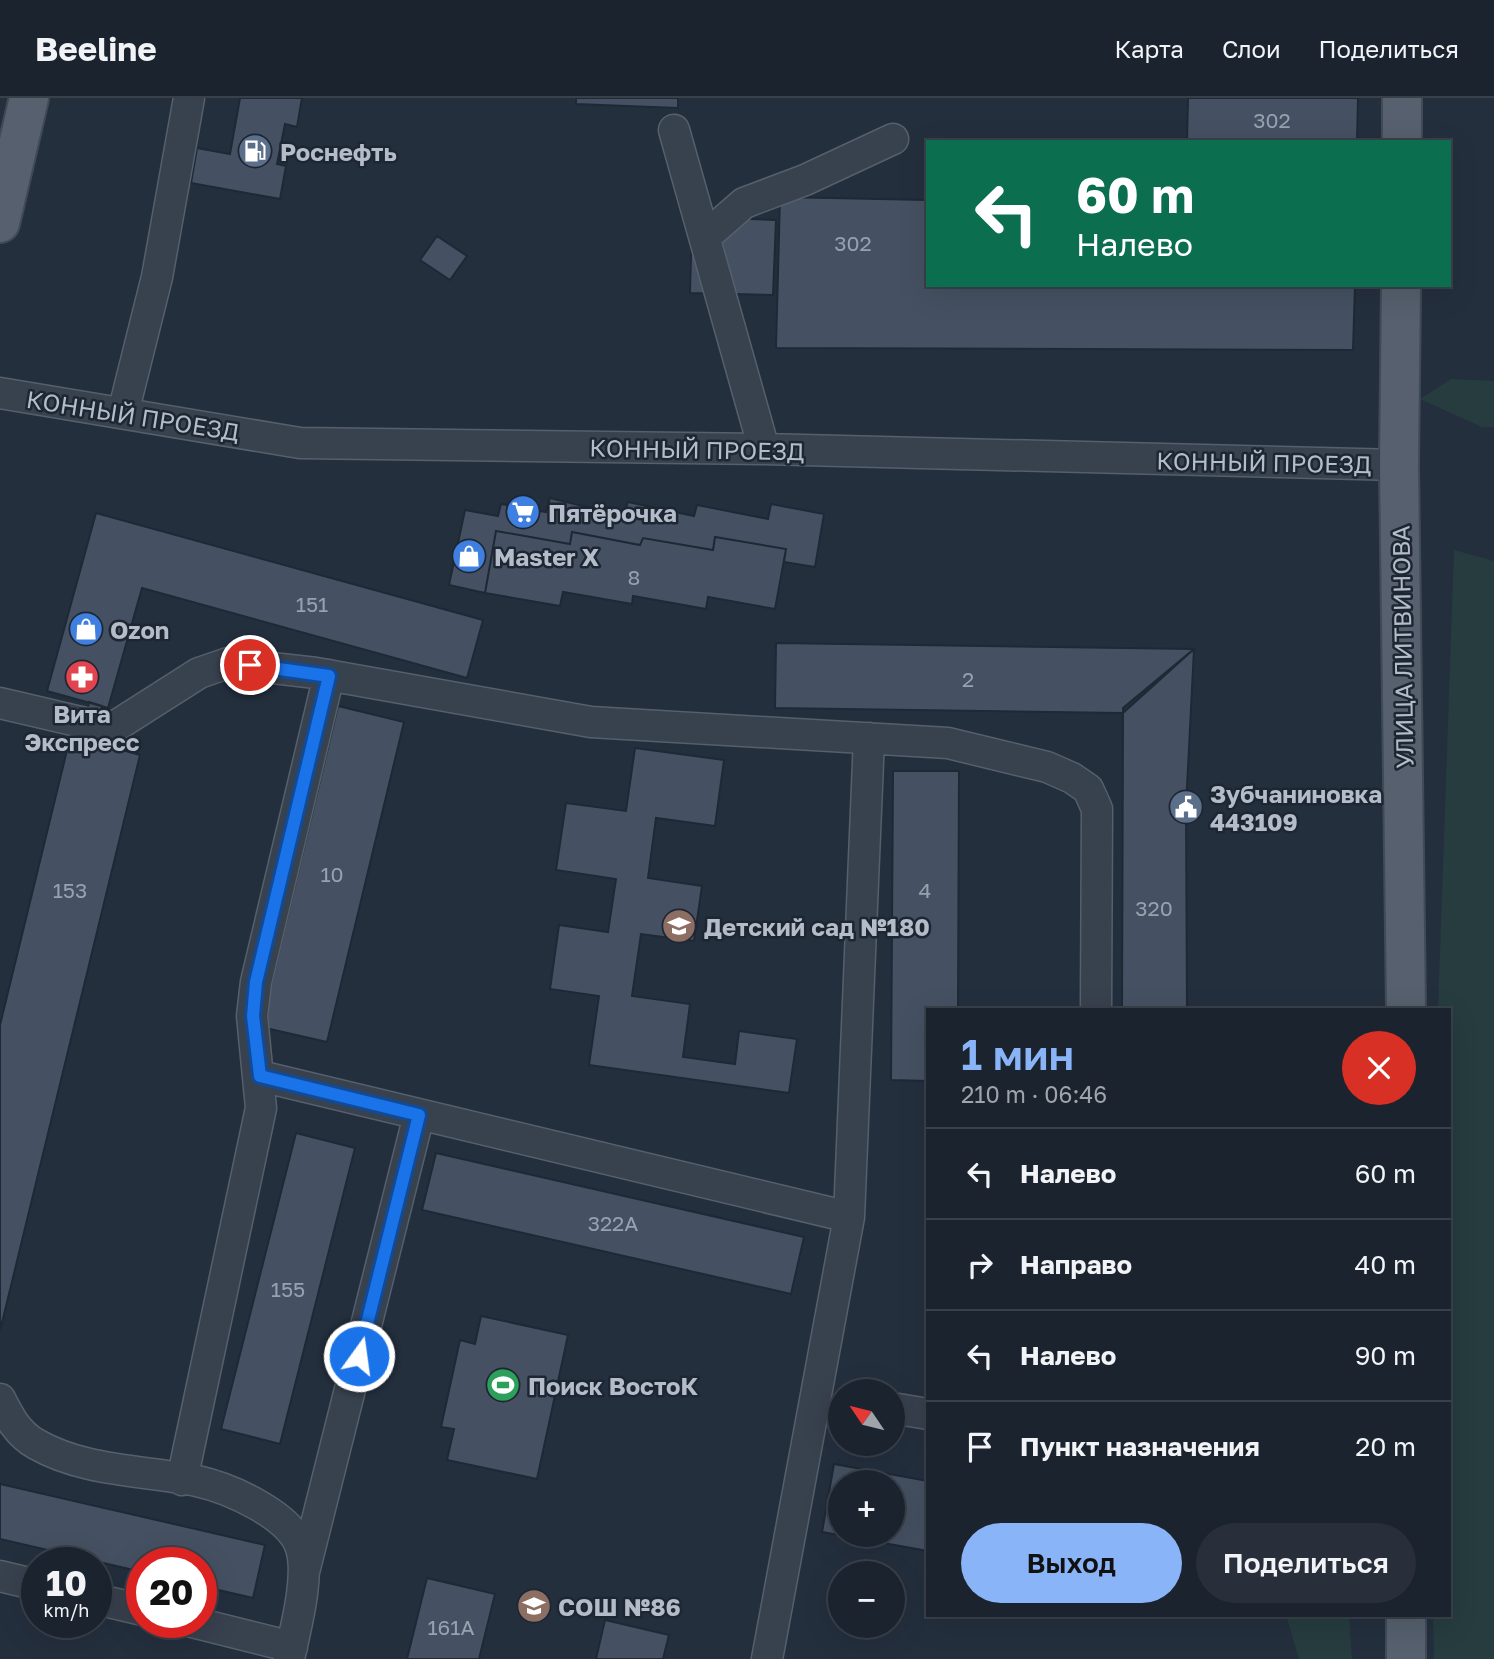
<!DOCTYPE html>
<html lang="ru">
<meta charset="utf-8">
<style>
body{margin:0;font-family:"Golos Text",sans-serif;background:#282f3a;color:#f1f3f6;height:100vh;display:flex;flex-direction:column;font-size:26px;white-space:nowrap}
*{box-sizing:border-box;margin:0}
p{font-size:23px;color:#a0a4aa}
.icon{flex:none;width:38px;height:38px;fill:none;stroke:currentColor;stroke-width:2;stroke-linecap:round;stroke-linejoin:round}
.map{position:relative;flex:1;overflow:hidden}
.side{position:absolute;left:926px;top:910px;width:525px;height:609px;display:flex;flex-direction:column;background:#1b232e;border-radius:0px;box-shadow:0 7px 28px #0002,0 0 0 2px #39404a}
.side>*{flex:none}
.guide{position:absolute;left:926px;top:42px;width:525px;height:147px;border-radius:0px;box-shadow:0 7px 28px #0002,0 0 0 2px #39404a;background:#0b6e4f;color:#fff;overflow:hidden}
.needle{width:46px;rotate:305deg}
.buttons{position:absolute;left:828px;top:1281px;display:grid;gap:14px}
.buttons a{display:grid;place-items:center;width:77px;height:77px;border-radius:50%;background:#1b232e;box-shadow:0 7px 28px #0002,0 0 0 2px #39404a;font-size:35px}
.speed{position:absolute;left:21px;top:1449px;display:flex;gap:14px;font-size:35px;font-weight:700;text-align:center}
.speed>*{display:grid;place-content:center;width:91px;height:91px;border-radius:50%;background:#1b232e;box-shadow:0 7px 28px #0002,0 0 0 2px #39404a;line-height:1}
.speed small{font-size:18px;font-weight:400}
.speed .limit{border:10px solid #d22;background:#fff;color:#111}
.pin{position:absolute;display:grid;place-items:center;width:60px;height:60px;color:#fff;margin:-30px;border:4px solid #fff;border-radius:50%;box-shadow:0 2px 7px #0007}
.me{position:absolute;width:77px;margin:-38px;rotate:14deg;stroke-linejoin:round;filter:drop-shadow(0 0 5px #0008)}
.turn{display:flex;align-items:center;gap:24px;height:147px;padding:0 35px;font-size:32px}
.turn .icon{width:91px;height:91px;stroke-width:2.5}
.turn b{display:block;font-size:49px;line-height:60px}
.round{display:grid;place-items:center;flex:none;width:74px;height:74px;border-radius:37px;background:#282f3a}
.summary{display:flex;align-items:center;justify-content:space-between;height:119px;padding:0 35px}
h1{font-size:42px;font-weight:600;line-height:52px;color:#8ab4f8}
.button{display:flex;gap:14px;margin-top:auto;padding:14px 35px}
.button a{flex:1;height:80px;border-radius:42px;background:#8ab4f8;color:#111;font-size:28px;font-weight:600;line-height:80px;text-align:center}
.button a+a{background:#282f3a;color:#f1f3f6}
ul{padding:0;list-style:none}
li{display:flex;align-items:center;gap:21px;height:91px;padding:0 35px;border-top:2px solid #39404a}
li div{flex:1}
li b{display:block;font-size:26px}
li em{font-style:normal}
header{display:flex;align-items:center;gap:42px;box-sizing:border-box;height:98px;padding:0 35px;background:#1b232e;border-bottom:2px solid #39404a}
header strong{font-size:33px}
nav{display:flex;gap:38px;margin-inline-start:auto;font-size:24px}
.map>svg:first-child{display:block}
.green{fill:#263c3f}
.building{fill:#455162;stroke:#1f2835;stroke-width:2;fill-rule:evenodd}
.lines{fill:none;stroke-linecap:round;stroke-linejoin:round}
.minor-casing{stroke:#565f6c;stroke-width:33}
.major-casing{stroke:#414a57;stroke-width:42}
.minor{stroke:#38414e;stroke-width:30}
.major{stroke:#56606e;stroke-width:38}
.route-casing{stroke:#114b97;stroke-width:18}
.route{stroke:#1a73e8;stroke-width:12}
.labels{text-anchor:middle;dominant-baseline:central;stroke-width:5;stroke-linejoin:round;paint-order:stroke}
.number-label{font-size:21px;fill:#98a1af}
.poi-label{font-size:24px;font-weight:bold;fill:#b4bcc9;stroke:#1d2633;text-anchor:start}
.street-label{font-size:24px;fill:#b4bcc9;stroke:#1d2633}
</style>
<header>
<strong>Beeline</strong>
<nav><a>Карта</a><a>Слои</a><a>Поделиться</a></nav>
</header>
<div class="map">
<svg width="1494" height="1561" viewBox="0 0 1494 1561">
<rect width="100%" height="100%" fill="#242f3e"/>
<path class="green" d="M 1451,281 L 1494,283 L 1494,329 L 1482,329 L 1420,301 Z
M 1454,452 L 1494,463 L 1494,1561 L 1434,1561 L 1433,1517 L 1449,1517 L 1449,912 L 1438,912 Z
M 1286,1517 L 1349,1517 L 1352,1561 L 1299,1561 Z"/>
<path class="building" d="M 240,0 L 302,0 L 297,29 L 285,26 L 277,66 L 286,68 L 280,101 L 191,85 L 197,50 L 230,56 Z
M 576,0 L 678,0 L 678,10 L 576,6 Z
M 1188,0 L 1358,0 L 1357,44 L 1187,44 Z
M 780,99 L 928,102 L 928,187 L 1355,187 L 1353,252 L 776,250 Z
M 692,119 L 776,122 L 773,197 L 690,195 Z
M 437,138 L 467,158 L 450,182 L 420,162 Z
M 550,400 L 623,418 L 628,404 L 694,418 L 697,407 L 768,421 L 771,406 L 824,416 L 815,469 L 784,464 L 786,451 L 715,439 L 713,452 L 643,440 L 640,447 L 572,434 L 570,446 L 496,433 L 485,495 L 449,487 L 465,412 L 498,418 L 501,406 L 546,414 Z
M 96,415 L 483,522 L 467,580 L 142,490 L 108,610 L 47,593 Z
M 496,433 L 570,446 L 572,434 L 640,447 L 643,440 L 713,452 L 715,439 L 786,451 L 775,511 L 708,499 L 706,511 L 633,498 L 632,506 L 563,494 L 560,508 L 485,495 Z
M 776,545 L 1194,551 L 1123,615 L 775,610 Z
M 1194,551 L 1186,709 L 1187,912 L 1122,912 L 1123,610 Z
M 89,604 L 102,608 L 94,644 L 140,657 L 0,1233 L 0,927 L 70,640 L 81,643 Z
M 338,608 L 404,624 L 327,944 L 261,929 Z
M 635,650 L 724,662 L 715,728 L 656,720 L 648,780 L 702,788 L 694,843 L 641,836 L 632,898 L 690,906 L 683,959 L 735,966 L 739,933 L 797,941 L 789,995 L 589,967 L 599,898 L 550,891 L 559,827 L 608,834 L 616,781 L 556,772 L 566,705 L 626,713 Z
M 893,673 L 959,673 L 958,912 L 928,912 L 928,983 L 891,982 Z
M 296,1035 L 355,1050 L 280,1346 L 221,1331 Z
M 436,1055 L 804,1139 L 791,1196 L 422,1112 Z
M 481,1218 L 568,1237 L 537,1381 L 447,1362 L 454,1331 L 441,1329 L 460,1242 L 475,1246 Z
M 834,1366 L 928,1383 L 928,1453 L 822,1434 ZM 840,1384 L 892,1384 L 892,1437 L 840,1437 Z
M 0,1386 L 265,1447 L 253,1500 L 201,1488 L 201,1465 L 142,1465 L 142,1474 L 0,1441 Z
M 427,1480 L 495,1496 L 479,1561 L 407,1561 Z
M 605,1522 L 669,1537 L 663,1561 L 596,1561 Z"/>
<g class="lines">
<g class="minor-casing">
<path id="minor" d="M 674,32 L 764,351
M 705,139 L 744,105 L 805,82 L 893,41
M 0,295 L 300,345 L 764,351 L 1399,367
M 123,315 L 157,179 L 189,0
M 0,605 L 111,631 L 199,575 L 228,565 L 316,575 L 591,624 L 948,645 L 1047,669 L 1072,680 L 1088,691 L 1097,711 L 1096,912
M 260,978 L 849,1119
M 0,1301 C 9,1319 18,1336 36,1346 C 85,1374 143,1372 197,1383 C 229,1390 291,1417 301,1450 C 310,1479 295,1532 289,1561
M 892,1310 L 928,1316
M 182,1382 L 261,1010 L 252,918 L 256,884 L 329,577
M 304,1474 L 419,1017
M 0,1478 L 37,1487
M 96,1501 L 142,1512
M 192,1524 L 292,1549
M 767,1561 L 849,1119 L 869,640"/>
</g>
<g class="major-casing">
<path id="major" d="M 1402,44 L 1402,0
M 0,125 L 29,0
M 1401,187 L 1399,367 L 1406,912
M 1406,1561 L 1406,1517"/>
</g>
<use href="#minor" class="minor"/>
<use href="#major" class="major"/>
</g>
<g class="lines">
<g class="route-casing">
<path id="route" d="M 250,567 L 329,578 L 256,884 L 253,918 L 260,978 L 419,1017 L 359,1258"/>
</g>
<use href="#route" class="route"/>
</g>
<defs>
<g id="fuel-disc" transform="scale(1.75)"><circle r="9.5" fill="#5c6f8a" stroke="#1d2633"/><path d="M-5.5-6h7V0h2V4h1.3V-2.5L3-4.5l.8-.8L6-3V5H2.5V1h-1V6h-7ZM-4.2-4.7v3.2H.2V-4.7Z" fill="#fff"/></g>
<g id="supermarket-disc" transform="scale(1.75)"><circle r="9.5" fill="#3f7fe0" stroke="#1d2633"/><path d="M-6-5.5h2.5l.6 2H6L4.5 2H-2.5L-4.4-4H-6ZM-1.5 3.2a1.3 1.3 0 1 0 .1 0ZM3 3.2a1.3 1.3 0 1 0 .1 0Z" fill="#fff"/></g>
<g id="shop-disc" transform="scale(1.75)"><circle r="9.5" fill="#3f7fe0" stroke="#1d2633"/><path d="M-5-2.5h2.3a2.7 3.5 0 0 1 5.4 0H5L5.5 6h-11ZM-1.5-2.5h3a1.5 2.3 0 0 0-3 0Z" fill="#fff"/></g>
<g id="pharmacy-disc" transform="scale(1.75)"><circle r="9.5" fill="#e0444e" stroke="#1d2633"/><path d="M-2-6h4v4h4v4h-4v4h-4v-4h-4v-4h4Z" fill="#fff"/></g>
<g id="civic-disc" transform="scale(1.75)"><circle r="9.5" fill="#5c6f8a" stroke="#1d2633"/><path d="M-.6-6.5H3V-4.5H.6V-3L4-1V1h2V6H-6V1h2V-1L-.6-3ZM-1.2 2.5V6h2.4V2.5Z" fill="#fff"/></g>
<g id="school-disc" transform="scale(1.75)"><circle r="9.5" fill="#8d6e63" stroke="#1d2633"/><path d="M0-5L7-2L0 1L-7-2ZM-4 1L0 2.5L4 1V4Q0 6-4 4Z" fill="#fff"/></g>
<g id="stadium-disc" transform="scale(1.75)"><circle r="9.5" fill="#2e9e5b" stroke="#1d2633"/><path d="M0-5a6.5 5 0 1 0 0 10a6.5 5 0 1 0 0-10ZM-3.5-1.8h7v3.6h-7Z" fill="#fff"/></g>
</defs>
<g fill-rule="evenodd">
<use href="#fuel-disc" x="255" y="53"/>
<use href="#supermarket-disc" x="523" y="414"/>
<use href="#shop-disc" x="469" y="458"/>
<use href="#shop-disc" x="86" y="531"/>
<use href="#pharmacy-disc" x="82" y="579"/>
<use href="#civic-disc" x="1186" y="709"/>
<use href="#school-disc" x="679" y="828"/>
<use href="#stadium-disc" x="503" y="1287"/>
<use href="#school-disc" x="534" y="1508"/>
</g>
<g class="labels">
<g class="number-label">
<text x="1272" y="22">302</text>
<text x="853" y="145">302</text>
<text x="634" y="479">8</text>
<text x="312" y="506">151</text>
<text x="968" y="581">2</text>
<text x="332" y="776">10</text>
<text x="70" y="792">153</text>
<text x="925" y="792">4</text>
<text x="1154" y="810">320</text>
<text x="613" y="1125">322А</text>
<text x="288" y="1191">155</text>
<text x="451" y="1529">161А</text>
</g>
<g class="poi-label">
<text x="280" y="53">Роснефть</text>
<text x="548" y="414">Пятёрочка</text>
<text x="494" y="458">Master X</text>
<text x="110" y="531">Ozon</text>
<text x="82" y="615" text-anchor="middle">Вита<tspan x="82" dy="28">Экспресс</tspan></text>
<text x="1210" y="695">Зубчаниновка<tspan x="1210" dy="28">443109</tspan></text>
<text x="704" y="828">Детский сад №180</text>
<text x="528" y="1287">Поиск ВостоК</text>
<text x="558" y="1508">СОШ №86</text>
</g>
<g class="street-label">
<text transform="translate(133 317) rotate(9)">КОННЫЙ ПРОЕЗД</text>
<text transform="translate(697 351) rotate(1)">КОННЫЙ ПРОЕЗД</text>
<text transform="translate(1264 364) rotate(1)">КОННЫЙ ПРОЕЗД</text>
<text transform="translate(1402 549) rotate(-91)">УЛИЦА ЛИТВИНОВА</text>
</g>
</g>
</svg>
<div class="buttons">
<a><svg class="needle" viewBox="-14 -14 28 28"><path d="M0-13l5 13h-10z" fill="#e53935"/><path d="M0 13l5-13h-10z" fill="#a0a4aa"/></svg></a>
<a>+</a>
<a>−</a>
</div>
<div class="speed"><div>10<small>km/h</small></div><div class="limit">20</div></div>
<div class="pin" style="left:250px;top:567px;background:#d93025"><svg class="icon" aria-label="arrive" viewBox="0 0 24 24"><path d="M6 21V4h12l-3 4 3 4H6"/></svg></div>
<svg class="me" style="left:359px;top:1258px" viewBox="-20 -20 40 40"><circle r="17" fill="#1a73e8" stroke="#fff" stroke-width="3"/><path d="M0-11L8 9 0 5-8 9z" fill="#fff"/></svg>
<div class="guide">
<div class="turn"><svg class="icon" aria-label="left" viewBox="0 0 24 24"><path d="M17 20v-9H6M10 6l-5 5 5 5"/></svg><div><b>60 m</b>Налево</div></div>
</div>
<section class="side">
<div class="summary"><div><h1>1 мин</h1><p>210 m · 06:46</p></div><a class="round" style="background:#d93025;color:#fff"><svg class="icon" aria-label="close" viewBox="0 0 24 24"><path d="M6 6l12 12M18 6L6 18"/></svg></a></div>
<ul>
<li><svg class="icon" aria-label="left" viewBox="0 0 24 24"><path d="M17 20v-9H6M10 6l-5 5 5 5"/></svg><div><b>Налево</b></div><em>60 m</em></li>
<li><svg class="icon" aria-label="right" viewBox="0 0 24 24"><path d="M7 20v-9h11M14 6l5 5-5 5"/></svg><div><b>Направо</b></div><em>40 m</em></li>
<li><svg class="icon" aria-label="left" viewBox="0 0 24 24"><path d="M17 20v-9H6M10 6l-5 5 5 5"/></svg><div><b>Налево</b></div><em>90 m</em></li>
<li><svg class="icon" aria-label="arrive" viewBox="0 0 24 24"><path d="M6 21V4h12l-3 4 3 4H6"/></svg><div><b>Пункт назначения</b></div><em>20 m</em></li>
</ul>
<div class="button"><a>Выход</a><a>Поделиться</a></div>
</section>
</div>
